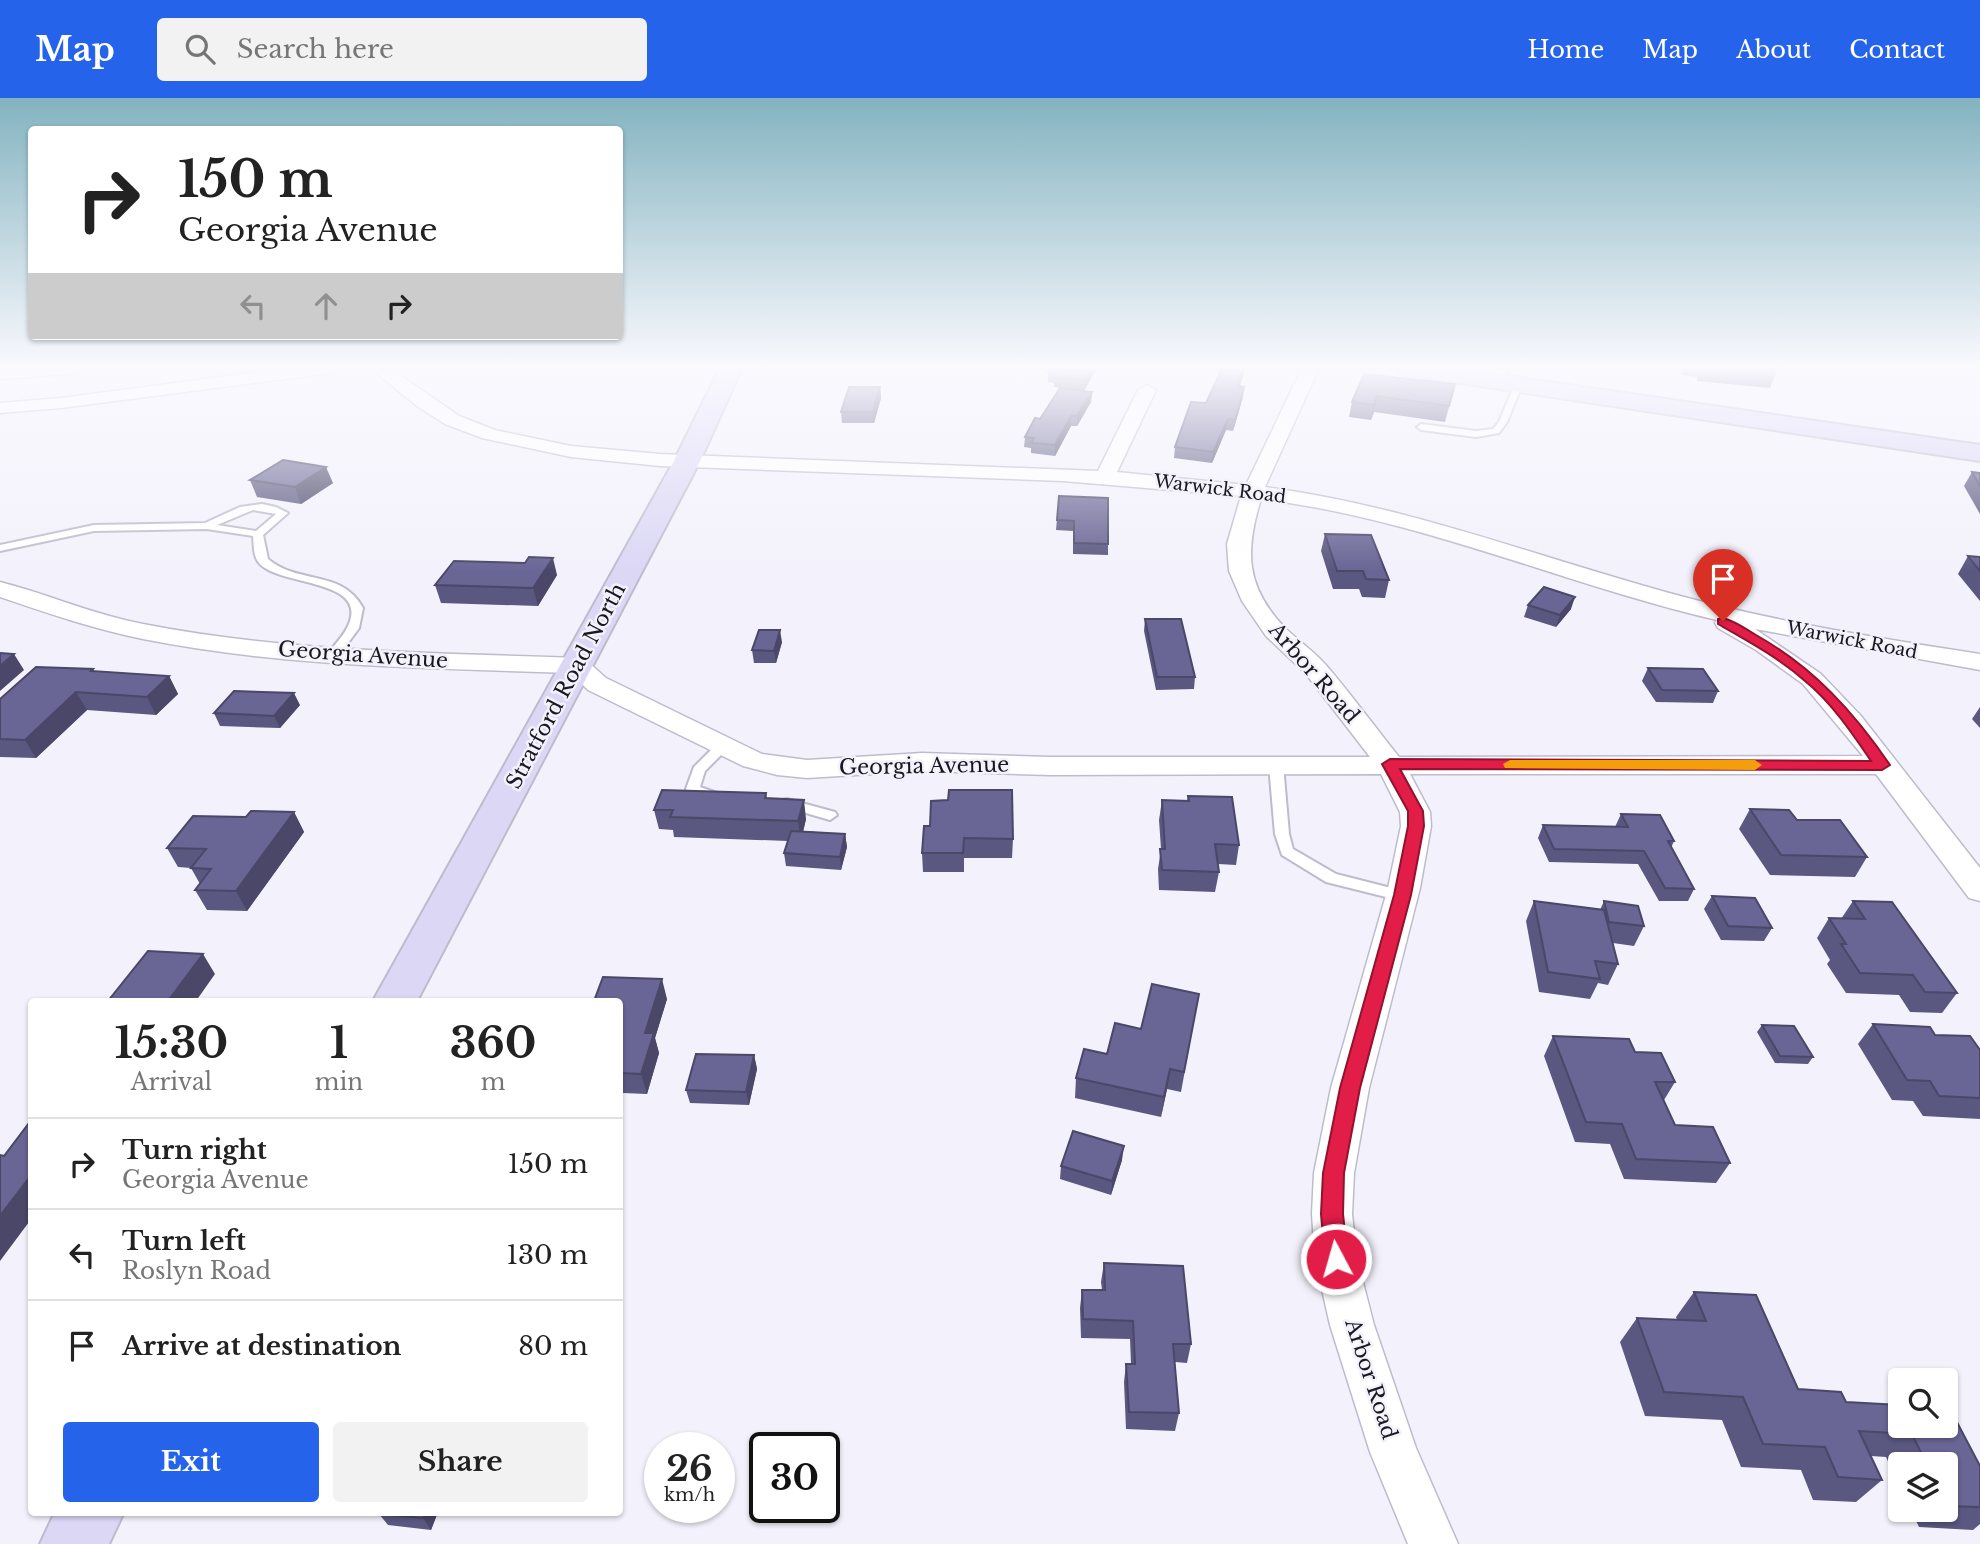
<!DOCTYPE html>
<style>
body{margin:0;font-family:"Libre Baskerville",serif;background:#f2f2f2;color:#222;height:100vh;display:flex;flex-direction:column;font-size:26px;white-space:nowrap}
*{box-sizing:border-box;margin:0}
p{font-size:23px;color:#767676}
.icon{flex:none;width:38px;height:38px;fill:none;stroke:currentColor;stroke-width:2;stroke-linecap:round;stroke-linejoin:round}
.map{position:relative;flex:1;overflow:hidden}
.sheet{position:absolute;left:28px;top:900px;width:595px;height:518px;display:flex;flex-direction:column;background:#fff;border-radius:7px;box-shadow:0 2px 5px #0004}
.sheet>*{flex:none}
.guide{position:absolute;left:28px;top:28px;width:595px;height:214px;border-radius:7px;box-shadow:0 2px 5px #0004;background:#fff;color:#222;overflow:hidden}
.controls{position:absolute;left:1888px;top:1270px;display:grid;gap:14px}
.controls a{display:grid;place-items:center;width:70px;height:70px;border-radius:7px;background:#fff;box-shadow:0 2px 5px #0004;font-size:35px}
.speed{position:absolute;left:644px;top:1334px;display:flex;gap:14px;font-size:35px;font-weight:700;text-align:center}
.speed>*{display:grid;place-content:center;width:91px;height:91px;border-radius:50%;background:#fff;box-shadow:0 2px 5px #0004;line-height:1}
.speed small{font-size:18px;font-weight:400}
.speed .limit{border:4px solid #111;border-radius:10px;background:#fff;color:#111}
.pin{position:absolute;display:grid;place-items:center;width:60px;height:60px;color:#fff;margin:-72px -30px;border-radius:50% 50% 50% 0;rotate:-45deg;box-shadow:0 0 7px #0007}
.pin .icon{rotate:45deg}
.me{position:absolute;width:77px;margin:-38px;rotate:354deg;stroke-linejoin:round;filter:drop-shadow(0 0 5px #0008)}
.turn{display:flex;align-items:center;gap:24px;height:147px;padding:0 35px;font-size:32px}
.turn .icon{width:91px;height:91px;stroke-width:2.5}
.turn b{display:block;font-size:49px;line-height:60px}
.lanes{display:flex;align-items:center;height:66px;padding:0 35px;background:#0003;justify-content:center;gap:35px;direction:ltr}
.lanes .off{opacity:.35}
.eta{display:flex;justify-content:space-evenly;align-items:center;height:119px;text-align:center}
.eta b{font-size:42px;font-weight:700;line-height:49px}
.button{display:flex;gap:14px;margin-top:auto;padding:14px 35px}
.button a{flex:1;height:80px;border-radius:7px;background:#2563eb;color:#fff;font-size:28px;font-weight:700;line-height:80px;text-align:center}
.button a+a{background:#f2f2f2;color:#222}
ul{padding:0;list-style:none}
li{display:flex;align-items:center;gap:21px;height:91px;padding:0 35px;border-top:2px solid #e0e0e0}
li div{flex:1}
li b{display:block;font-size:26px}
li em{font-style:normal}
header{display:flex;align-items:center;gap:42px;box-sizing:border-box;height:98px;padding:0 35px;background:#2563eb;color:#fff}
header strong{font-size:33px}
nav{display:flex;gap:38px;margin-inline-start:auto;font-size:24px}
.search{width:490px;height:63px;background:#f2f2f2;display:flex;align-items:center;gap:18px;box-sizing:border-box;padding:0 24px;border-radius:7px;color:#767676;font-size:26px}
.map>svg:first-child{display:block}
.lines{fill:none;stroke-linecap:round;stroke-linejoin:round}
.lane-casing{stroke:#bdbccc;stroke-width:4}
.street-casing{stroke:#bdbccc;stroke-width:3}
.secondary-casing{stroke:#bdbccc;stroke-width:4}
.lane{fill:#fff;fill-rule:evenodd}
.street{fill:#fff;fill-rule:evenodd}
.secondary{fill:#dbd7f5;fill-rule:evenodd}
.wall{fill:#5a5780}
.shaded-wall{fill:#4a4768}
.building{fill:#696595;stroke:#4a4768;stroke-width:2}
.route{fill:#e11d48;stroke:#92132f;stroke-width:2}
.slow{fill:#f59e0b}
.labels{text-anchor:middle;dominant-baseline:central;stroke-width:5;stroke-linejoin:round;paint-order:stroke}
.far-street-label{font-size:18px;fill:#18181e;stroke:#f3f2fc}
.street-label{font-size:21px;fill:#18181e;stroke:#f3f2fc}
</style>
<header>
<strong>Map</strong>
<div class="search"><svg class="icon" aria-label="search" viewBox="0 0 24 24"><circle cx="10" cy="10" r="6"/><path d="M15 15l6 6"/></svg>Search here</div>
<nav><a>Home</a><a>Map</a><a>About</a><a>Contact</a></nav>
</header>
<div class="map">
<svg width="1980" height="1446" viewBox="0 0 1980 1446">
<rect width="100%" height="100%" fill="#f3f2fc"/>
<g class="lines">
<g class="lane-casing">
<path id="lane" d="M 1515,285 L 1522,287 L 1507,324 L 1499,335 L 1476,339 L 1421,332 L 1417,329 L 1421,326 L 1476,333 L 1493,331 L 1499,324 Z
M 262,406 L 276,409 L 288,415 L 263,437 L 268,461 C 299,487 342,471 363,510 L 359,530 L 337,560 L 333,561 L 327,557 C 333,548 342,540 347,530 C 373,480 279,489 259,465 C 253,458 254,447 253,438 L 207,431 L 94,433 L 0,453 L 0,447 L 94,427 L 205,425 L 240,409 ZM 253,412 L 276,416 L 256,433 L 217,427 Z
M 723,644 L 730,648 L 705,673 L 700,689 L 720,696 L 722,699 L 720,702 L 715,703 L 688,694 L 686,691 L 694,669 L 718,645 Z
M 1276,663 L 1283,667 L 1289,736 L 1293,751 L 1336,776 L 1407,794 L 1409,798 L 1407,802 L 1402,803 L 1326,784 L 1282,757 L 1275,736 L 1269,667 Z
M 787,701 L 835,714 L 837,717 L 830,722 L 782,708 L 780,705 L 782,702 Z"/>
</g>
<g class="street-casing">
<path id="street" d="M 89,270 L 81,275 L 0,281 L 0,271 Z
M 288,270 L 339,270 L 331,275 L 61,310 L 0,315 L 0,305 L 61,300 Z
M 370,270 L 390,270 L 459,318 L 495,332 L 571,348 L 660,356 L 1098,373 L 1138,292 L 1147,287 L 1156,292 L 1117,374 L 1246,387 L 1302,270 L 1319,270 L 1265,389 C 1405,407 1534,458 1669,495 C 1771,523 1876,540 1980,556 L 1980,572 L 1755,531 L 1821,576 L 1861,618 L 1980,770 L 1980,803 L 1969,800 L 1876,676 L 1410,676 L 1430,714 L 1431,728 L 1420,790 L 1369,990 L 1354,1075 L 1352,1116 L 1357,1161 L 1374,1227 L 1416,1350 L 1458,1446 L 1408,1446 L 1370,1354 L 1330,1227 L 1315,1161 L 1312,1116 L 1314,1075 L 1331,990 L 1388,790 L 1401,728 L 1400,714 L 1381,676 L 1050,677 L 922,673 L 807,680 L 777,677 L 743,668 L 588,592 L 571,575 C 428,570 284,569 143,541 C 94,531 47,515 0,499 L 0,484 C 48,496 94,517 143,526 C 286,554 432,555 578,560 L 587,563 L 606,580 L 762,656 L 807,662 L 922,655 L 1050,659 L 1370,659 L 1306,576 L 1266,538 L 1242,503 L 1229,473 L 1227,446 L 1241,398 L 1063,383 L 660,368 L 571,359 L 482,340 L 445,326 L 417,308 ZM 1261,401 C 1419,420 1563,486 1717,522 L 1715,525 L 1718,530 L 1756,552 L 1803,586 L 1863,658 L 1399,659 C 1374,628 1351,596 1325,566 C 1313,553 1298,542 1285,530 C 1245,488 1245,453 1261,401 Z
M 1492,270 L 1509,270 L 1502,288 L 1496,289 L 1487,284 Z"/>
</g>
<g class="secondary-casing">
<path id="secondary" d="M 720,270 L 742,270 L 700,363 L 417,903 L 373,903 L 674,363 Z
M 1395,270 L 1454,270 L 1980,347 L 1980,363 L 1406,277 L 1398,275 Z
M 55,1414 L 124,1414 L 109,1446 L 40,1446 Z"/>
</g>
<use href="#lane" class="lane"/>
<use href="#street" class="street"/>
<use href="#secondary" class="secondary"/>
</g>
<path class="wall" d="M 1051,270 L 1097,270 L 1084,293 L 1054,289 L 1054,285 L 1048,284 L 1048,274 Z
M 1222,270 L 1246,270 L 1239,288 L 1243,299 L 1233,333 L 1226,332 L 1212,365 L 1174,360 L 1175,349 L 1206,305 Z
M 1682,270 L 1778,270 L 1770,290 L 1697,283 L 1697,279 L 1682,277 Z
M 1364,276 L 1455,286 L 1445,324 L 1374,314 L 1371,322 L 1349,319 L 1352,304 Z
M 880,289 L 881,300 L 874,325 L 842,325 L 841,314 Z
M 1092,294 L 1091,304 L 1077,328 L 1071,328 L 1055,358 L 1031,355 L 1031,350 L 1024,349 L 1025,339 L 1040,321 Z
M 1972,374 L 1980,375 L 1980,416 L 1964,388 Z
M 250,382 L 333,385 L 301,406 L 257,399 Z
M 1059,398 L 1108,446 L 1108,457 L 1073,456 L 1073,433 L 1056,432 Z
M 1325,436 L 1389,482 L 1385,500 L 1362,499 L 1359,491 L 1333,491 L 1321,453 Z
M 1968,458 L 1980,459 L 1980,503 L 1958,476 Z
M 557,477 L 538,508 L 441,505 L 435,487 Z
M 1528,507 L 1571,511 L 1556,529 L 1524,519 Z
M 1145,521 L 1195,579 L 1194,591 L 1156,592 L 1144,533 Z
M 782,544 L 776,565 L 754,565 L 752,552 Z
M 1648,570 L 1718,593 L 1713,605 L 1656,604 L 1642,583 Z
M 93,571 L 94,573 L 169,578 L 178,596 L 156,617 L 87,612 L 36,660 L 0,659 L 0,601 Z
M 300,607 L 280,630 L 220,628 L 214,615 Z
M 1980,609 L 1980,630 L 1972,621 Z
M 766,695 L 767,700 L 806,721 L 803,733 L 845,736 L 847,749 L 841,772 L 786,768 L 784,755 L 788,743 L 674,739 L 673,732 L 659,731 L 654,712 Z
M 1188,698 L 1239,747 L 1236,767 L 1218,766 L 1219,774 L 1215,794 L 1159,792 L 1158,771 L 1161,751 L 1159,722 L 1162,702 L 1187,703 Z
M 1750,711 L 1797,722 L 1867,759 L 1855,779 L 1770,777 L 1739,731 Z
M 294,714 L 304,734 L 247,813 L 207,812 L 195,792 L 200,786 L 191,770 L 178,769 L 167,750 L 246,719 Z
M 1621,716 L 1674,743 L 1671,750 L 1694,791 L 1688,803 L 1659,803 L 1638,766 L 1549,764 L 1538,740 L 1543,727 L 1615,729 Z
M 924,728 L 1013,741 L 1012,760 L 964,760 L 964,774 L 923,774 L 922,755 Z
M 1712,798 L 1772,830 L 1764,843 L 1721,842 L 1704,811 Z
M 1534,803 L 1600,812 L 1604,803 L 1644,828 L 1634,848 L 1613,845 L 1618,866 L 1608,887 L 1598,885 L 1590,901 L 1539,894 L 1526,823 Z
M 1853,803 L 1957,895 L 1942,915 L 1910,914 L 1899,897 L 1846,895 L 1827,866 L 1830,862 L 1817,840 L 1829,820 L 1841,821 Z
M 1199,896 L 1181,994 L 1167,991 L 1161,1019 L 1075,1000 L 1076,980 L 1141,931 Z
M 667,901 L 655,940 L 659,955 L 647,996 L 623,995 L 620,1004 L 620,903 Z
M 1873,926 L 1935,937 L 1980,952 L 1980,1021 L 1923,1018 L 1913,1003 L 1892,1002 L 1858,946 Z
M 1762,927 L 1813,959 L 1808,966 L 1775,965 L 1757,934 Z
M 1553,938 L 1635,954 L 1675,984 L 1664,1002 L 1675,1027 L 1730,1065 L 1716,1085 L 1624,1081 L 1610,1046 L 1575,1044 L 1544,958 Z
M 754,957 L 757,971 L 749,1007 L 690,1005 L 686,992 Z
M 1122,1062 L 1111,1097 L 1060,1081 L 1061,1068 Z
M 1104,1165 L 1191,1246 L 1187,1265 L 1175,1264 L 1179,1315 L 1175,1333 L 1126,1331 L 1124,1284 L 1126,1266 L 1131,1266 L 1130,1241 L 1081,1240 L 1080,1210 L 1082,1192 L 1102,1192 L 1101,1184 Z
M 1694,1194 L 1798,1291 L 1846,1304 L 1980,1368 L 1980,1426 L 1973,1432 L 1919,1429 L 1911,1412 L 1946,1412 L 1946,1367 L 1900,1367 L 1900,1390 L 1886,1359 L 1871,1358 L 1882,1382 L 1856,1404 L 1813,1402 L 1801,1372 L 1741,1369 L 1722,1322 L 1645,1318 L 1620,1244 L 1637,1220 L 1677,1222 L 1676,1219 Z
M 380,1414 L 438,1414 L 431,1432 L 388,1427 L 379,1416 Z"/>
<path class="shaded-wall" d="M 1092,270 L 1097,270 L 1084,293 L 1084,282 Z
M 1243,270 L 1246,270 L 1239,289 L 1240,279 Z
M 880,289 L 881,300 L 874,325 L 873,314 Z
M 1244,289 L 1243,299 L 1233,333 L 1235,322 Z
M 1092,294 L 1091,304 L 1077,328 L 1077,318 Z
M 1377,298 L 1374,314 L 1371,322 L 1374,307 Z
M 1071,318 L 1071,328 L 1055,358 L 1055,347 Z
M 1228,321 L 1226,332 L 1212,365 L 1213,354 Z
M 326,369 L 333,385 L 301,406 L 295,389 Z
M 553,460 L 557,477 L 538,508 L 533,490 Z
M 1575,499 L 1571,511 L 1556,529 L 1560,517 Z
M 780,532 L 782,544 L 776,565 L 774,553 Z
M 14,556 L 24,572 L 0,593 L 0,568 Z
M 169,578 L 178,596 L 156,617 L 147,599 Z
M 76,594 L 87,612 L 36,660 L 25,642 Z
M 294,595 L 300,607 L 280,630 L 274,618 Z
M 804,702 L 806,721 L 801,743 L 798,723 Z
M 294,714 L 304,734 L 247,813 L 236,793 Z
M 845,736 L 847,749 L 841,772 L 840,759 Z
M 203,856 L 215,876 L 196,903 L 168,903 Z
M 662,881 L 667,901 L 655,940 L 659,955 L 647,996 L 641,976 L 645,935 Z
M 754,957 L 757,971 L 749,1007 L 746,994 Z
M 1170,971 L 1167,991 L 1161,1019 L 1164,999 Z
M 620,985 L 623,995 L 620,1004 Z
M 1124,1048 L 1122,1062 L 1111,1097 L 1112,1083 Z
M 32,1076 L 32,1120 L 0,1163 L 0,1118 Z
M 425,1414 L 438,1414 L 431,1432 L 423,1420 Z"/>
<path class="building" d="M 1051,270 L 1092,270 L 1084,282 L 1054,279 L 1057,275 L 1048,274 Z
M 1222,270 L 1243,270 L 1239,288 L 1244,289 L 1235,322 L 1228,321 L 1213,354 L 1175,349 L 1191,304 L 1206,305 Z
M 1364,276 L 1455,286 L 1449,308 L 1377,298 L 1374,307 L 1352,304 Z
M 849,289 L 880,289 L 873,314 L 841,314 Z
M 1060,290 L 1092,294 L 1077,318 L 1071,318 L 1055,347 L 1031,345 L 1034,340 L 1025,339 L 1035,320 L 1040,321 Z
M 283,362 L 326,369 L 295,389 L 250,382 Z
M 1972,374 L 1980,375 L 1980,388 Z
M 1059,398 L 1108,400 L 1108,446 L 1074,445 L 1074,423 L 1057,422 Z
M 1325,436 L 1371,437 L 1389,482 L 1366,481 L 1363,473 L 1337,473 Z
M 1968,458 L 1980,459 L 1980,473 Z
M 529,459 L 553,460 L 533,490 L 435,487 L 454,463 L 525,465 Z
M 1544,489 L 1575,499 L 1560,517 L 1528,507 Z
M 1145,521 L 1181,521 L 1195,579 L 1157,579 Z
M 759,532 L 780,532 L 774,553 L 752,552 Z
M 0,555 L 14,556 L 0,568 Z
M 36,569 L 93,571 L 91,573 L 169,578 L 147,599 L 76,594 L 25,642 L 0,641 L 0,601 Z
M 1648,570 L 1703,571 L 1718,593 L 1662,592 Z
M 234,593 L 294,595 L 274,618 L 214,615 Z
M 662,692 L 766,695 L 765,700 L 804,702 L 798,723 L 670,719 L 673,712 L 654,712 Z
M 949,692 L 1012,692 L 1013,741 L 964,740 L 963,755 L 922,755 L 924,728 L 930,728 L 931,703 L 948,702 Z
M 1188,698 L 1232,699 L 1239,747 L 1215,746 L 1219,774 L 1162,772 L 1160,751 L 1165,751 L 1162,702 L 1189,703 Z
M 1750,711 L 1789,712 L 1797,722 L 1840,722 L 1867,759 L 1781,757 Z
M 251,713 L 294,714 L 236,793 L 195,792 L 211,771 L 191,770 L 206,751 L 167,750 L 193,718 L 246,719 Z
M 1621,716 L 1660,717 L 1674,743 L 1668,743 L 1694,791 L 1665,790 L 1644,753 L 1554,751 L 1543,727 L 1628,729 Z
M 791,733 L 845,736 L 840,759 L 784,755 Z
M 1712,798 L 1755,800 L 1772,830 L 1728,828 Z
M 1534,803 L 1604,812 L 1618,866 L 1595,863 L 1600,881 L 1548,874 Z
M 1604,803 L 1638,808 L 1644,828 L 1609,824 Z
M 1853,803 L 1892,804 L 1957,895 L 1925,894 L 1913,877 L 1860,875 L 1841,846 L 1846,846 L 1829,820 L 1865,821 Z
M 148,853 L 203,856 L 168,903 L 108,903 Z
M 603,879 L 662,881 L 645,935 L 654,935 L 641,976 L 620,975 L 620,903 L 594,903 Z
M 1152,886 L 1199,896 L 1184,974 L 1170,971 L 1164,999 L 1076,980 L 1084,951 L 1107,956 L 1115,925 L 1141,931 Z
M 1873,926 L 1930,929 L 1935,937 L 1970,938 L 1980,952 L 1980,1000 L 1939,998 L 1930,983 L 1907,982 Z
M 1762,927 L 1794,928 L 1813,959 L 1780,958 Z
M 1553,938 L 1629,941 L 1635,954 L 1661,955 L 1675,984 L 1655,984 L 1675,1027 L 1713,1029 L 1730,1065 L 1636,1061 L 1622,1026 L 1586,1024 Z
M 696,956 L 754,957 L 746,994 L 686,992 Z
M 29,1025 L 32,1025 L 32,1076 L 0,1118 L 0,1057 L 4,1058 Z
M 1073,1033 L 1124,1048 L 1112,1083 L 1061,1068 Z
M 1104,1165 L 1183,1168 L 1191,1246 L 1173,1246 L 1179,1315 L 1129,1314 L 1126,1266 L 1135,1266 L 1133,1223 L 1083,1221 L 1082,1192 L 1105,1192 Z
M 1694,1194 L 1756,1197 L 1798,1291 L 1841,1294 L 1846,1304 L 1900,1307 L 1900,1328 L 1946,1328 L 1946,1309 L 1949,1309 L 1980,1368 L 1980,1409 L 1948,1408 L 1946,1404 L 1946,1367 L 1927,1367 L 1912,1336 L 1859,1333 L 1882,1382 L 1838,1379 L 1825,1349 L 1763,1346 L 1743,1299 L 1664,1294 L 1637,1220 L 1706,1223 Z
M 380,1414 L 425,1414 L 423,1420 L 379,1416 Z"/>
<linearGradient id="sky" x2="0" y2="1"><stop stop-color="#83b3c0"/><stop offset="0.57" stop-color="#faf9fe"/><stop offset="1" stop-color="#faf9fe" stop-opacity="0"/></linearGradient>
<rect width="1980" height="473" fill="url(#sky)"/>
<path class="route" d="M 1723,520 C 1735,523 1746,531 1756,537 C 1813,569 1854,614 1890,667 L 1882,672 L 1400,671 L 1423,713 L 1424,728 L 1411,797 L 1360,990 L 1344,1075 L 1343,1116 L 1348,1161 L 1344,1168 L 1336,1171 L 1328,1168 L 1325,1161 L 1321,1116 L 1323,1075 L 1340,990 L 1394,797 L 1408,728 L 1408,713 L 1382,666 L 1390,661 L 1871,663 C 1852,635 1831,604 1805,583 C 1779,560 1748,543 1718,526 L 1718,521 Z"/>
<path class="slow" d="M 1510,662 L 1755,662 L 1762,667 L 1755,672 L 1505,670 L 1503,666 Z"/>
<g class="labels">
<g class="far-street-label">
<text transform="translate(1220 391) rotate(7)">Warwick Road</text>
<text transform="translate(1852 542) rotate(11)">Warwick Road</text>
</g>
<g class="street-label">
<text transform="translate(363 557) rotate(4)">Georgia Avenue</text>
<text transform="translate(1314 575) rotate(49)">Arbor Road</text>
<text transform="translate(566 588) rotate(-62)">Stratford Road North</text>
<text transform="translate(924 668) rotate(-1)">Georgia Avenue</text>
<text transform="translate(1371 1281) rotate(72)">Arbor Road</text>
</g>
</g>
</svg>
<div class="controls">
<a><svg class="icon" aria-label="search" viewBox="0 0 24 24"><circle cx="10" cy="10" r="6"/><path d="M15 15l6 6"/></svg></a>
<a><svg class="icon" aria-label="layers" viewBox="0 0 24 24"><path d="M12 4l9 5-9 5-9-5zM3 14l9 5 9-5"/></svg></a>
</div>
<div class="speed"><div>26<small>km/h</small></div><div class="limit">30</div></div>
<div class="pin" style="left:1723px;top:523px;background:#d93025"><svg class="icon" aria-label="arrive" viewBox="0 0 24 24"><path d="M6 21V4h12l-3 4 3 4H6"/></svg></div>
<svg class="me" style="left:1336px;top:1161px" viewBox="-20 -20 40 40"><circle r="17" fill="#e11d48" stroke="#fff" stroke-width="3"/><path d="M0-11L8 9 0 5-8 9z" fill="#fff"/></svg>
<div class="guide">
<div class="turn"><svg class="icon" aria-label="right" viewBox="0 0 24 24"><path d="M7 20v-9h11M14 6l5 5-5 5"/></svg><div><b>150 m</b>Georgia Avenue</div></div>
<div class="lanes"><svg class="icon off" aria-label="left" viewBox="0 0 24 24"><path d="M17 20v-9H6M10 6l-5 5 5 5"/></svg><svg class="icon off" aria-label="ahead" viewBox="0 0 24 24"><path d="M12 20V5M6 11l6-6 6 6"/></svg><svg class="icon" aria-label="right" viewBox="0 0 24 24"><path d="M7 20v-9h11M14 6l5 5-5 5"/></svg></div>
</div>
<section class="sheet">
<div class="eta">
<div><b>15:30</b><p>Arrival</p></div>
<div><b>1</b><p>min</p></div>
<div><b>360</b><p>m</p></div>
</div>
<ul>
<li><svg class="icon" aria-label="right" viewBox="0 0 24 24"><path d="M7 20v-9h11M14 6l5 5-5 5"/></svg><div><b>Turn right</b><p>Georgia Avenue</p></div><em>150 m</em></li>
<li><svg class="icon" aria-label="left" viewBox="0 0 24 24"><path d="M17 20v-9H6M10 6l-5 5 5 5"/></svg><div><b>Turn left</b><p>Roslyn Road</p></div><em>130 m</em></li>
<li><svg class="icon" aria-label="arrive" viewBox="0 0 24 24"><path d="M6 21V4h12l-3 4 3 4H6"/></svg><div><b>Arrive at destination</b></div><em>80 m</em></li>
</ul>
<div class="button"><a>Exit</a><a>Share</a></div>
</section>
</div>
